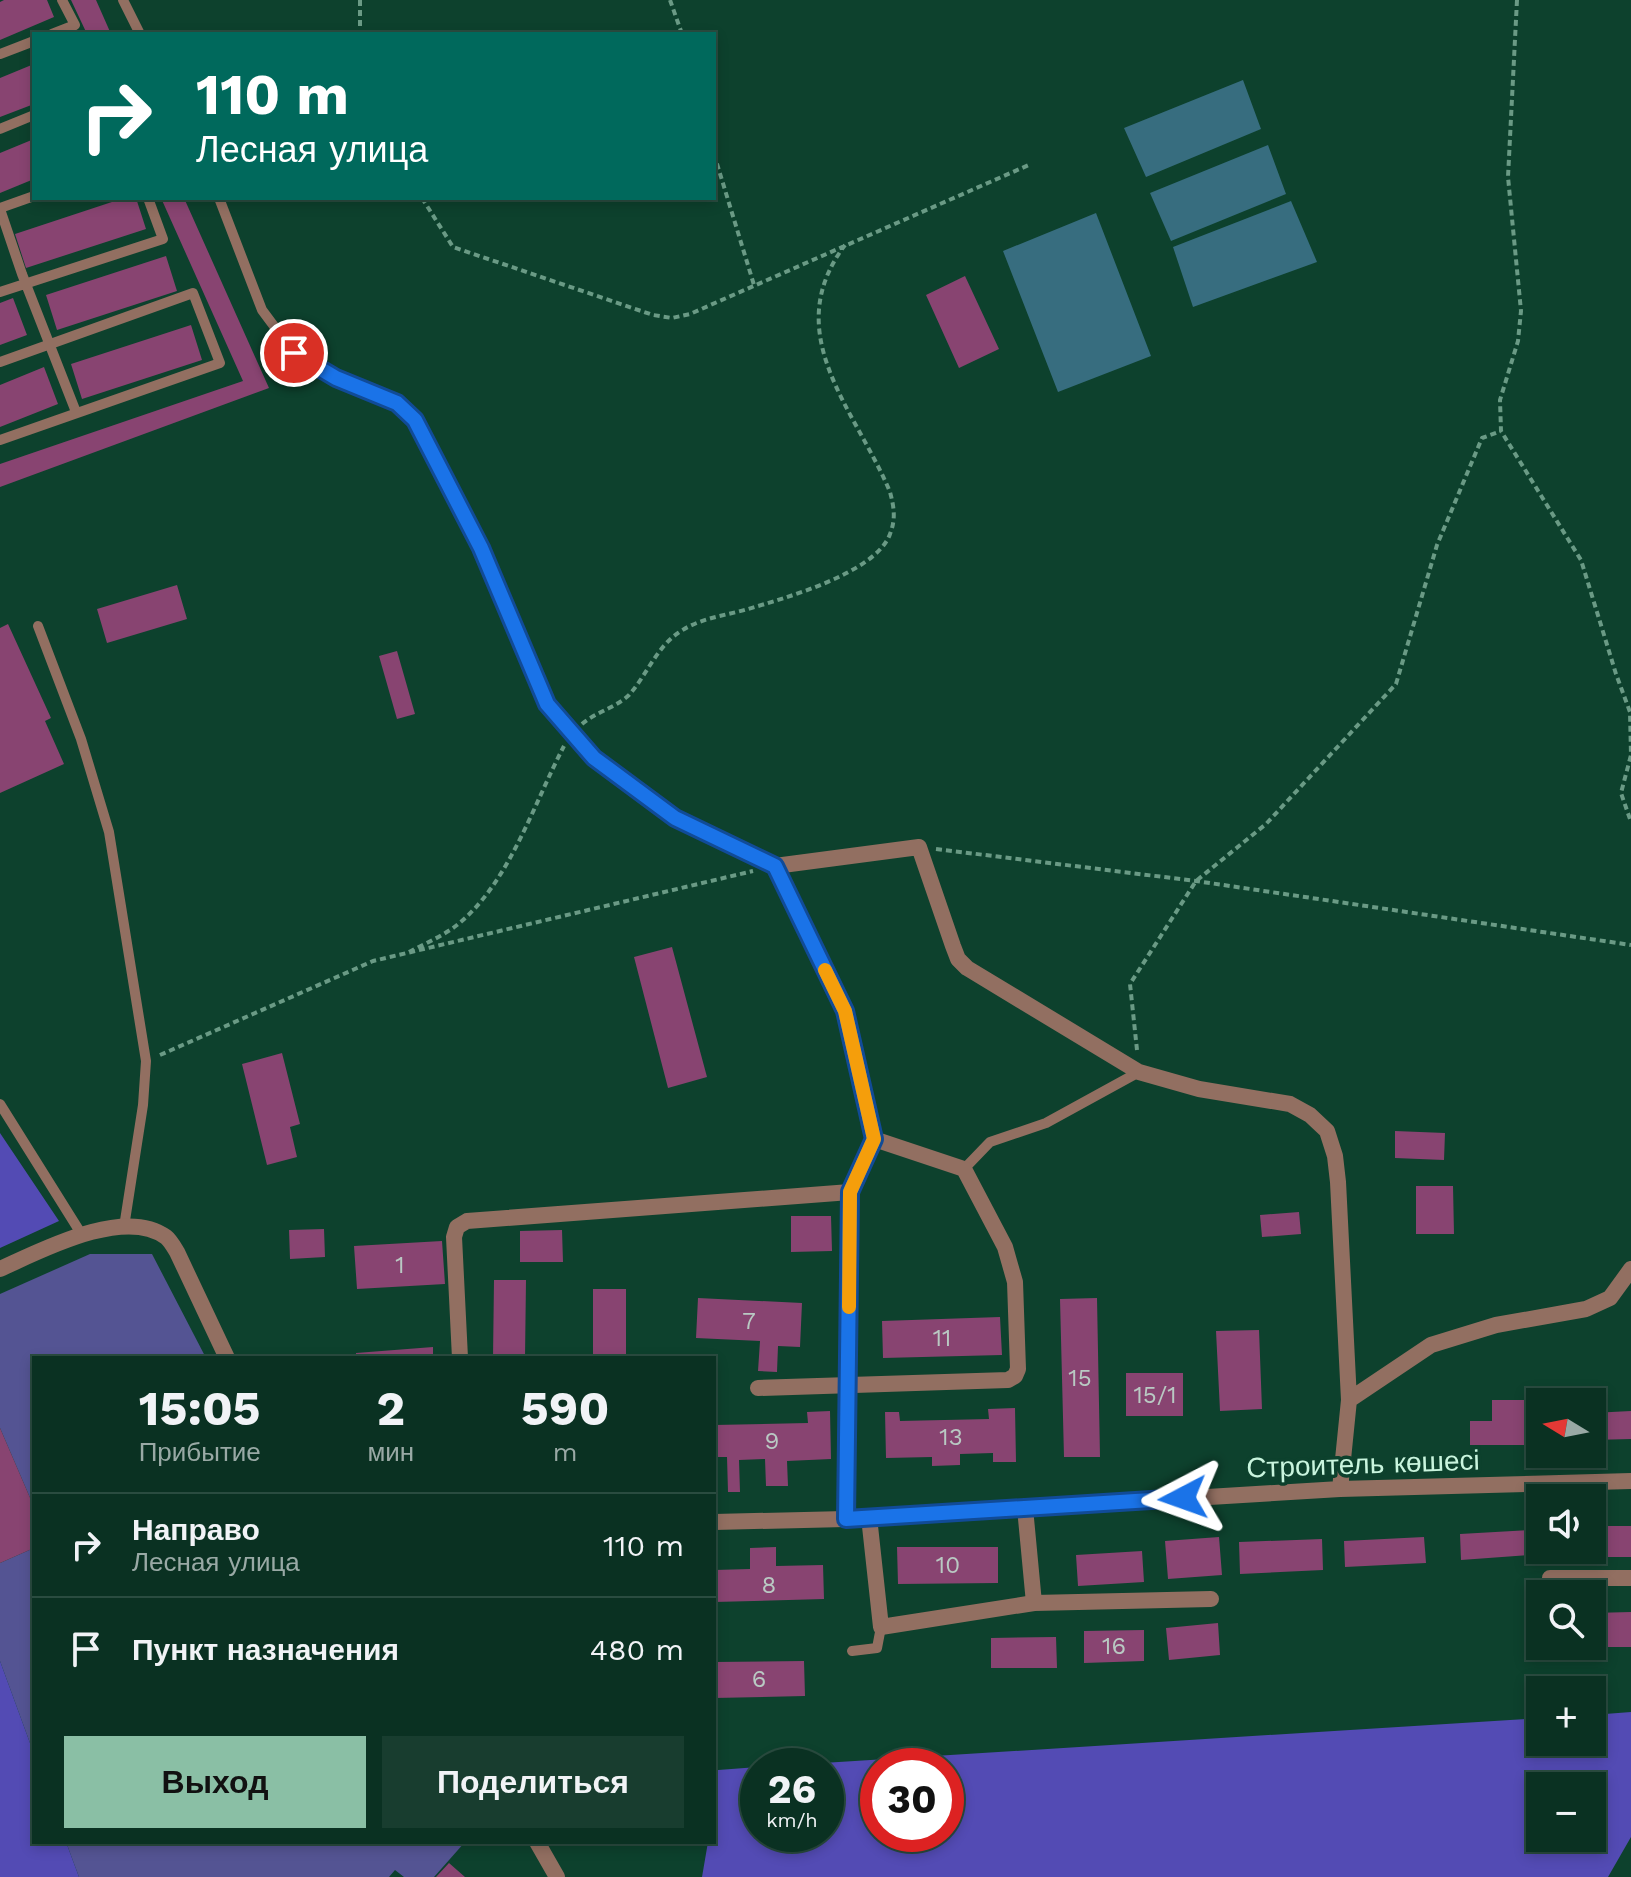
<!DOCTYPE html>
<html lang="ru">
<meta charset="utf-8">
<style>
body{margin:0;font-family:"Work Sans",sans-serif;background:#183d2f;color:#f1f3f6;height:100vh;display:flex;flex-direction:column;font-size:30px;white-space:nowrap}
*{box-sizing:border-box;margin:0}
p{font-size:26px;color:#99a9a5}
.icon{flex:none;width:44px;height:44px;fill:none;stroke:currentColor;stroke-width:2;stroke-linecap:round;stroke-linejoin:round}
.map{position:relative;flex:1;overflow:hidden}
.panel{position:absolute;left:32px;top:1356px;width:684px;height:488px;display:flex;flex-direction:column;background:#0a3122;border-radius:0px;box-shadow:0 4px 12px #0003,0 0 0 2px #2a4c40}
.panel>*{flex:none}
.guide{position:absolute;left:32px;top:32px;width:684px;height:168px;border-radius:0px;box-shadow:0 4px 12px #0003,0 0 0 2px #2a4c40;background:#00695c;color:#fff;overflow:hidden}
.needle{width:52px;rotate:280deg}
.fabs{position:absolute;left:1526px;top:1388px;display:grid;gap:16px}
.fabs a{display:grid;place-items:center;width:80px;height:80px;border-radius:0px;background:#0a3122;box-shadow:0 4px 12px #0003,0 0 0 2px #2a4c40;font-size:40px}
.speed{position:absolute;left:740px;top:1748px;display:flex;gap:16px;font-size:40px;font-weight:700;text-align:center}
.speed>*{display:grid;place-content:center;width:104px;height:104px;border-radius:50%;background:#0a3122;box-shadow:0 4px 12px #0003,0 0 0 2px #2a4c40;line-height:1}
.speed small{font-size:20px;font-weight:400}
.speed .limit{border:12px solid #d22;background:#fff;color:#111}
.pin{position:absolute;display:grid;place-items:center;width:68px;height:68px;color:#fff;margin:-34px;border:4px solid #fff;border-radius:50%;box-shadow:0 2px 8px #0007}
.me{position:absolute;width:88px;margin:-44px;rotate:266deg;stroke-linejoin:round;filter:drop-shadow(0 0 6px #0008)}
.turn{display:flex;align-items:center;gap:28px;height:168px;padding:0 32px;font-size:36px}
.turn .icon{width:104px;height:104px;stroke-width:2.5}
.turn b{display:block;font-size:56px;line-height:68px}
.eta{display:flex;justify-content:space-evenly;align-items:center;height:136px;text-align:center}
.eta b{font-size:48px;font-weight:700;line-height:56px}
.action{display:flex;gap:16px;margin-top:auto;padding:16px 32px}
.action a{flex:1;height:92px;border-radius:0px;background:#8abfa5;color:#111;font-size:32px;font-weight:700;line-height:92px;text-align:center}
.action a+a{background:#183d2f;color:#f1f3f6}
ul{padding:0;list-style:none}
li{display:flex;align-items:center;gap:24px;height:104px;padding:0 32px;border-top:2px solid #2a4c40}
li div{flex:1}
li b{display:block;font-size:30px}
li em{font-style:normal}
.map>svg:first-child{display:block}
.green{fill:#545493}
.forest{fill:#534bb4;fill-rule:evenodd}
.water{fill:#376d7f}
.building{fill:#884471}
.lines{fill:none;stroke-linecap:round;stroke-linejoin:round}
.path{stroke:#6a9a85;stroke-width:4;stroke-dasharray:6 4;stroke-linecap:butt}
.lane{stroke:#926f61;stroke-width:10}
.street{stroke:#926f61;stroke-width:16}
.route-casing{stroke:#114b97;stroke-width:20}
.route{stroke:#1a73e8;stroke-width:14}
.slow{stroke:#f59e0b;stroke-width:14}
.labels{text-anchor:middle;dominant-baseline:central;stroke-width:7;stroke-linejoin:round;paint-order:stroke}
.number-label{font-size:24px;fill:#b9c9c3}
.street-label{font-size:28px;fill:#c9f5de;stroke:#0d412d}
</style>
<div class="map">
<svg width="1631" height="1877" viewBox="0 0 1631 1877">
<rect width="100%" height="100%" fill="#0d412d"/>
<path class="green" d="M 90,1254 L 152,1254 L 206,1358 L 34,1358 L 34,1507 L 0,1428 L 0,1294 Z
M 34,1548 L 34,1754 L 0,1661 L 0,1563 Z
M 66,1842 L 465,1842 L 434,1877 L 404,1877 L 395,1870 L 389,1877 L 79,1877 Z"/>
<path class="forest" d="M 0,1133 L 59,1221 L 0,1248 Z
M 0,1661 L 34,1754 L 34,1842 L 66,1842 L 79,1877 L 0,1877 Z
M 1631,1712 L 1631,1837 L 1608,1877 L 702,1877 L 708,1842 L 714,1842 L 714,1798 L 718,1770 L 758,1767 L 758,1834 L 826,1834 L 826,1766 L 775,1766 L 1540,1718 L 1540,1742 L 1592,1742 L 1592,1715 ZM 878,1766 L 946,1766 L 946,1834 L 878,1834 ZM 1540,1786 L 1592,1786 L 1592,1838 L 1540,1838 Z"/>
<path class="water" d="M 1243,80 L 1261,129 L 1146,177 L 1124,128 Z
M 1268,145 L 1286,194 L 1171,241 L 1150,193 Z
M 1291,201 L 1317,262 L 1193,307 L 1173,247 Z
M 1096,213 L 1151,356 L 1058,392 L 1003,251 Z"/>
<path class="building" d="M 4,0 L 47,0 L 54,17 L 0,40 L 0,2 Z
M 71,0 L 96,0 L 111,34 L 87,34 Z
M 34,64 L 34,104 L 0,117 L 0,78 Z
M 34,139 L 34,179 L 0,193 L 0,153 Z
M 124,198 L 136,198 L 146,229 L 26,268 L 15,234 Z
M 161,198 L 184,198 L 269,388 L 0,487 L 0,464 L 243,381 Z
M 166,256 L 177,291 L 57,330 L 46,295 Z
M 965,276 L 999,349 L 959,368 L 926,295 Z
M 13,298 L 27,335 L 0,345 L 0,303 Z
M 191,325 L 202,360 L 82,399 L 71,364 Z
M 44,367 L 58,404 L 0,427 L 0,385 Z
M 177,585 L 187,619 L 107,643 L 97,609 Z
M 8,624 L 51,718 L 45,721 L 64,764 L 0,793 L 0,628 Z
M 397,651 L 415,714 L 397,719 L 379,656 Z
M 672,947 L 707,1077 L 668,1088 L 634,957 Z
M 282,1053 L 300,1124 L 290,1127 L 297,1157 L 267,1165 L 242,1064 Z
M 1395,1131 L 1445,1133 L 1444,1160 L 1395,1158 Z
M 1416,1186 L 1453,1186 L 1454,1234 L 1416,1234 Z
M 1299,1212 L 1301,1234 L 1262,1237 L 1260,1215 Z
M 791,1216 L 831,1216 L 832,1251 L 791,1252 Z
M 324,1229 L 325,1257 L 290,1259 L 289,1230 Z
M 562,1230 L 563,1262 L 520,1262 L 520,1231 Z
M 442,1241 L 445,1284 L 357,1289 L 354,1246 Z
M 494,1280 L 526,1280 L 525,1358 L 493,1358 Z
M 593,1289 L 626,1289 L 626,1358 L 593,1358 Z
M 698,1298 L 802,1303 L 800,1347 L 778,1346 L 777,1372 L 758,1371 L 760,1341 L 696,1338 Z
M 1097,1298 L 1100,1457 L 1064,1457 L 1060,1299 Z
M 1000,1317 L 1002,1355 L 883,1358 L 882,1321 Z
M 1259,1330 L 1262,1409 L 1220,1411 L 1216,1331 Z
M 433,1347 L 433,1358 L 356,1358 L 356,1353 Z
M 1126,1373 L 1183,1373 L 1183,1416 L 1126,1416 Z
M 1492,1400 L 1532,1400 L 1532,1445 L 1470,1445 L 1470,1421 L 1492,1421 Z
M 1015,1408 L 1016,1462 L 993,1462 L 993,1453 L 960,1454 L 960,1465 L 932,1466 L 932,1457 L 886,1458 L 885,1412 L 899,1412 L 900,1421 L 989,1419 L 988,1409 Z
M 830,1411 L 831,1459 L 787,1461 L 788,1486 L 766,1486 L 765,1459 L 739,1460 L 740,1492 L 728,1492 L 727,1457 L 714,1457 L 714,1425 L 808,1423 L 807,1412 Z
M 1631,1411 L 1631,1439 L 1592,1440 L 1592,1413 Z
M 0,1428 L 34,1507 L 34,1548 L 0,1563 Z
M 1592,1526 L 1631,1526 L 1631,1557 L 1552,1557 L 1552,1550 L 1592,1550 Z
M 1530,1530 L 1531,1555 L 1461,1560 L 1460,1534 Z
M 1219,1537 L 1222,1575 L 1168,1579 L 1165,1541 Z
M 1424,1537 L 1426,1563 L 1345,1567 L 1344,1541 Z
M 1322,1539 L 1323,1570 L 1240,1574 L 1239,1542 Z
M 776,1547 L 776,1566 L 823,1565 L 824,1599 L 714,1602 L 714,1570 L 750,1569 L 750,1548 Z
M 897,1547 L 998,1547 L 998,1583 L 898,1584 Z
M 1142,1551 L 1144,1582 L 1078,1586 L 1076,1555 Z
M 1631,1612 L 1631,1647 L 1592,1647 L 1592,1613 Z
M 1218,1623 L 1220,1655 L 1169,1660 L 1166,1628 Z
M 1144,1630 L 1144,1661 L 1084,1663 L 1084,1631 Z
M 1056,1637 L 1057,1668 L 991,1668 L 991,1638 Z
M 804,1661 L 805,1696 L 714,1698 L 714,1662 Z
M 449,1863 L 465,1877 L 436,1877 Z"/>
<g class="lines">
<path class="path" d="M 360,0 L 360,34
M 670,0 L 682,34
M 1517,0 L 1508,177 L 1521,311 L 1518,341 L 1500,400 L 1501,431 L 1581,560 L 1616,674 L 1630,712 L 1631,755 L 1621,793 L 1631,822
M 714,154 L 754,285
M 422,198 L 453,247 L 653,315 L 672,318 L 690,314 L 1031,164
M 582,724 C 596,712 615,708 629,695 C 646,676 657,647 678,633 C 699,618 724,616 748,609 C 785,598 876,573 890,534 C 896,519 894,507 890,492 C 856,410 778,334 845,245
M 936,849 L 1196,881 L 1631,945
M 409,952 C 424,944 443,936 457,925 C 509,884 534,803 564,746
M 1137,1050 L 1130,984 L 1196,881 L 1266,824 L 1396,684 L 1437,545 L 1482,438 L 1501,431
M 160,1055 L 373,961 L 753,871"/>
<path class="lane" d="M 123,0 L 140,34
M 52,34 L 75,25 L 62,0
M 0,54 L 34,41
M 0,129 L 34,115
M 219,198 L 262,310 L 294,353 L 336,378 L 397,403 L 415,420 L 481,548 L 547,704 L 594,758 L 675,818 L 775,866 L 845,1011 L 874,1139 L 850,1192 L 846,1519
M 0,208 L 34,196
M 0,209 L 22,274 L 76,412
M 0,292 L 163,239 L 148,198
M 0,362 L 193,293 L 220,363 L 0,440
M 38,626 L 81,739 L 109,832 L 146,1061 L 143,1105 L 124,1227
M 0,1104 L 82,1235
M 964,1169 L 990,1142 L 1046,1123 L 1139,1072
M 852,1651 L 877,1648 L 881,1627"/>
<path class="street" d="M 775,866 L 919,847 L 953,946 L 958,959 L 967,968 L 1139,1072 L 1199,1089 L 1290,1104 L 1310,1115 L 1327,1131 L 1335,1156 L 1338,1182 L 1349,1400 L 1340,1489
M 0,1269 C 40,1251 124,1206 166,1237 C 170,1240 174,1247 177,1252 L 227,1358
M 460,1358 L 454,1237 L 457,1227 L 467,1221 L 850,1192
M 758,1388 L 1008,1380 L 1015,1376 L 1018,1369 L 1015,1282 L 1005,1247 L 964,1169 L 874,1139
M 1349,1400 L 1431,1345 L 1496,1325 L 1586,1309 L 1610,1298 L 1631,1269
M 1025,1508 L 1034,1603
M 869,1517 L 881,1627 L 1034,1603 L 1211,1599
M 714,1522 L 846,1519 L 1340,1489 L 1631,1481
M 1550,1578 L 1631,1578
M 537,1842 L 557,1877"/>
</g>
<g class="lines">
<g class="route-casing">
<path id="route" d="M 294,353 L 336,378 L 397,403 L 415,420 L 481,548 L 547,704 L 594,758 L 675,818 L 775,866 L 845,1011 L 874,1139 L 850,1192 L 846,1519 L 1183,1498"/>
</g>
<use href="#route" class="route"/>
<path class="slow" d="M 825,970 L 845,1011 L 874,1139 L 850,1192 L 849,1307"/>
</g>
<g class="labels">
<g class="number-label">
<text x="400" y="1265">1</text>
<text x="749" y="1321">7</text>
<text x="942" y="1338">11</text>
<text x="1080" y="1378">15</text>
<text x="1155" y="1395">15/1</text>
<text x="951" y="1437">13</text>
<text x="772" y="1441">9</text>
<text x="948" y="1565">10</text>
<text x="769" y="1585">8</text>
<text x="1114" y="1646">16</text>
<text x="759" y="1679">6</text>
</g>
<g class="street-label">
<text transform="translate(1363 1464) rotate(-2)">Строитель көшесі</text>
</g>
</g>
</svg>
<div class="fabs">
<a><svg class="needle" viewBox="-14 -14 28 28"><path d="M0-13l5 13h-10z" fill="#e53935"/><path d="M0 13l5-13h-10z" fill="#99a9a5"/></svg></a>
<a><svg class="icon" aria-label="sound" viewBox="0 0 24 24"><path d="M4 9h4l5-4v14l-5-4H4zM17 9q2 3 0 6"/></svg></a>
<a><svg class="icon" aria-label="search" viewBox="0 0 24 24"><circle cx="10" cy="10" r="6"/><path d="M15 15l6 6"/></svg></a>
<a>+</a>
<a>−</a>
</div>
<div class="speed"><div>26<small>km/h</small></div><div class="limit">30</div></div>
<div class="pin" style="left:294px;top:353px;background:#d93025"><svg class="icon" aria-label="arrive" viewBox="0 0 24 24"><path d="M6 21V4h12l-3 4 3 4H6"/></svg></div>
<svg class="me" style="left:1183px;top:1498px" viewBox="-20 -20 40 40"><path d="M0-17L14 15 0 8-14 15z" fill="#1a73e8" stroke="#fff" stroke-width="4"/></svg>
<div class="guide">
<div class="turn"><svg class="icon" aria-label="right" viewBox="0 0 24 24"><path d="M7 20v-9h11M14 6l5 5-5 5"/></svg><div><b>110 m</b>Лесная улица</div></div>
</div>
<section class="panel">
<div class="eta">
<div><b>15:05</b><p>Прибытие</p></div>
<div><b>2</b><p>мин</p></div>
<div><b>590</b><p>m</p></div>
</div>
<ul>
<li><svg class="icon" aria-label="right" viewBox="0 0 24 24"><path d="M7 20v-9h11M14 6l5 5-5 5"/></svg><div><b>Направо</b><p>Лесная улица</p></div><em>110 m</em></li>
<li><svg class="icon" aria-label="arrive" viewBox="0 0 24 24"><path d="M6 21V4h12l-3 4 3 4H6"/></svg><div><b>Пункт назначения</b></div><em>480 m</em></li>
</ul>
<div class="action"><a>Выход</a><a>Поделиться</a></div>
</section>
</div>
